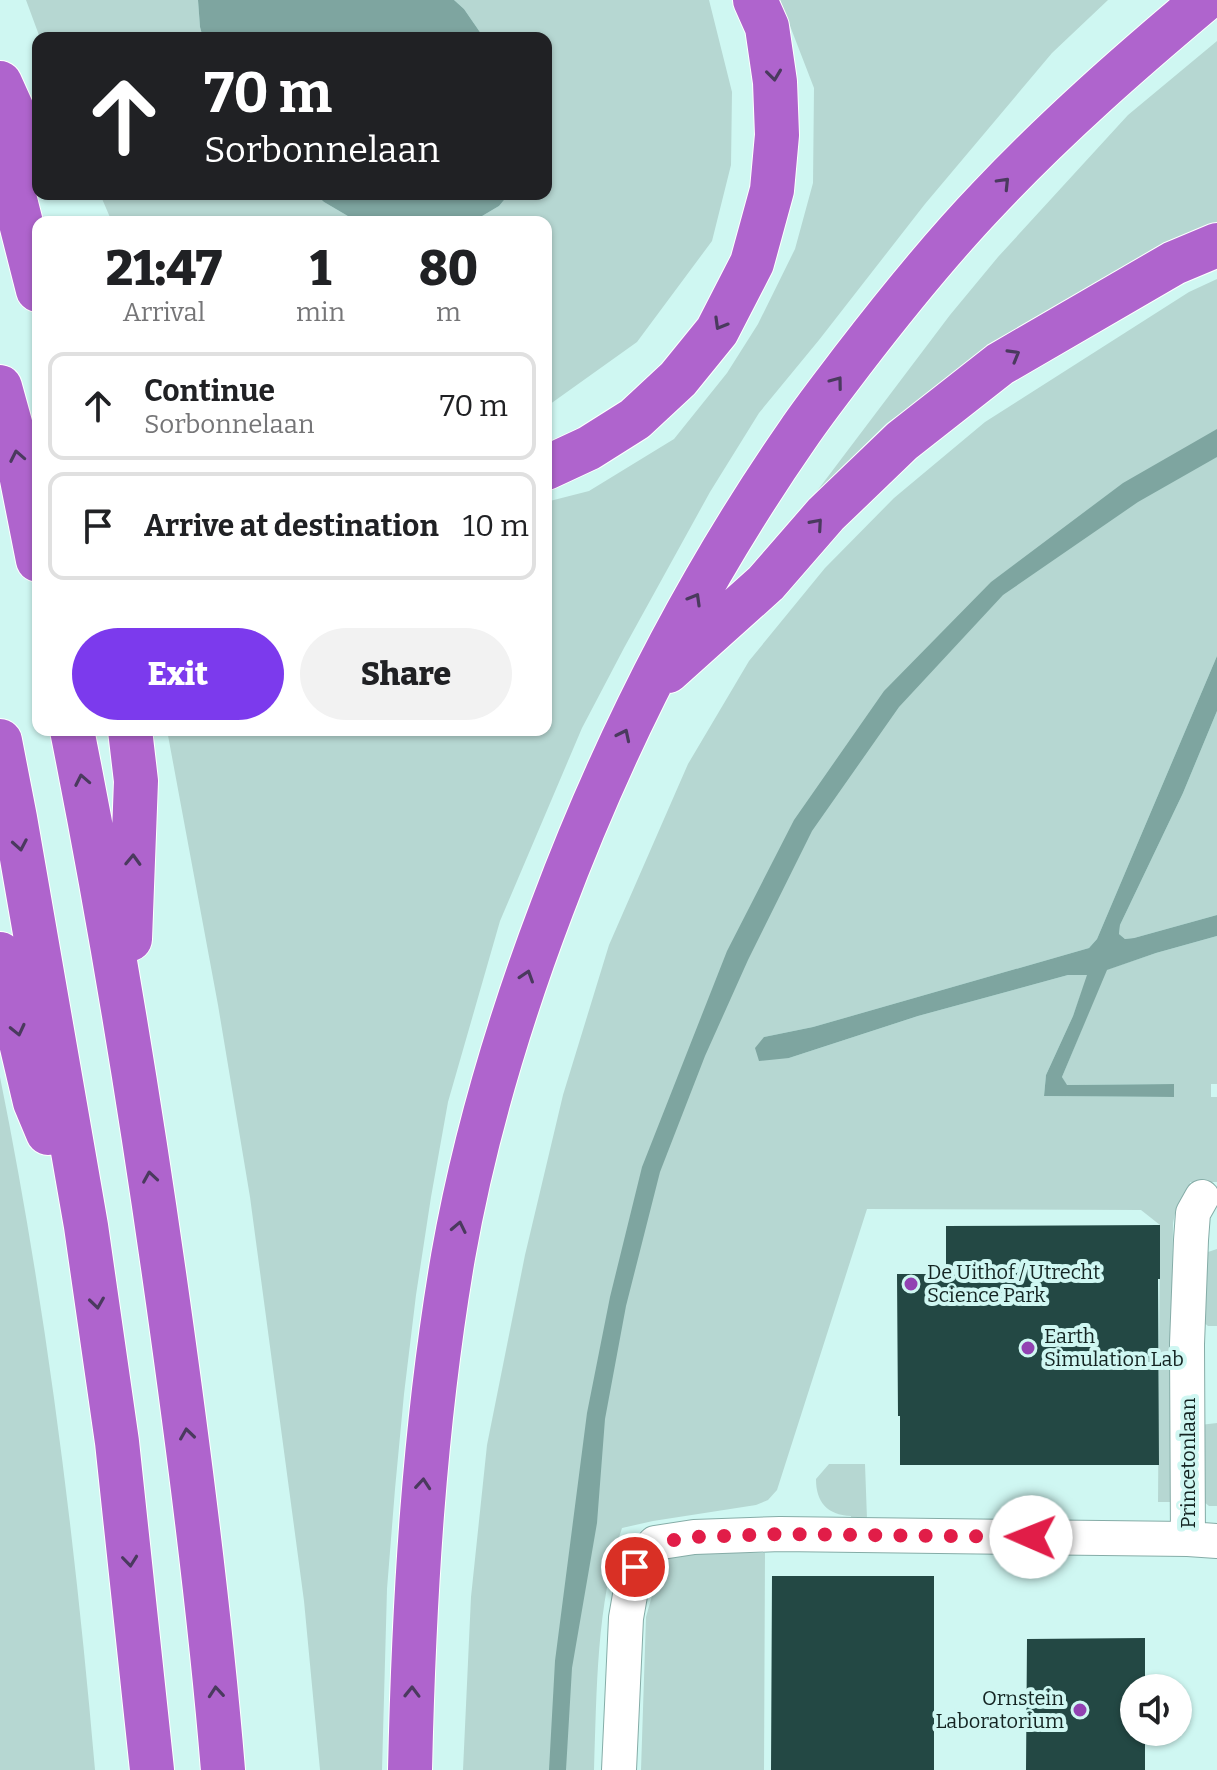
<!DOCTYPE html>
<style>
body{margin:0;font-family:Bitter,serif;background:#f2f2f2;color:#202124;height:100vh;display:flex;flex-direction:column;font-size:30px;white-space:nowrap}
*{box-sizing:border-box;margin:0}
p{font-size:26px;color:#757577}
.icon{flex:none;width:44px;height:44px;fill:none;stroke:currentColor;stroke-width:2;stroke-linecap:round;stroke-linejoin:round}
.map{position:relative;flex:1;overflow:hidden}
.panel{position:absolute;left:32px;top:216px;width:520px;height:520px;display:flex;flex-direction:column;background:#fff;border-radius:16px;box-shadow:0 2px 6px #0004}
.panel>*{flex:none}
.hud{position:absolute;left:32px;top:32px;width:520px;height:168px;border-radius:16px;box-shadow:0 2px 6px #0004;background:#202124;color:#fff;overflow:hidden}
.buttons{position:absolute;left:1120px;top:1674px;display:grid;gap:16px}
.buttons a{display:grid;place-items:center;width:72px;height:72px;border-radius:50%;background:#fff;box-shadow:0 2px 6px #0004;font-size:40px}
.pin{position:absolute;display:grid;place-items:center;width:68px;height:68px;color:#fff;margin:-34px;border:4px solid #fff;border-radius:50%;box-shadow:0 2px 8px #0007}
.me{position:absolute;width:88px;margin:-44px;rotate:271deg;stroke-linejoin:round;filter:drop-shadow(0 0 6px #0008)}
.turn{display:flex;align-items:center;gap:28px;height:168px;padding:0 40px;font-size:36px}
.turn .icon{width:104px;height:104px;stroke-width:2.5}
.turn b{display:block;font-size:56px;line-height:68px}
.eta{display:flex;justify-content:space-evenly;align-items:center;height:136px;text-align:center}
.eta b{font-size:48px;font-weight:800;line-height:56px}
.primary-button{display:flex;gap:16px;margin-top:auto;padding:16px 40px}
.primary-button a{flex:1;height:92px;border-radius:48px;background:#7c3aed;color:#fff;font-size:32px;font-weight:800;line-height:92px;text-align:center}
.primary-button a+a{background:#f2f2f2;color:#202124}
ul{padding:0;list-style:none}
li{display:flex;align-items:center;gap:24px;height:108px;margin:0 16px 12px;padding:0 24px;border:4px solid #e0e0e0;border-radius:16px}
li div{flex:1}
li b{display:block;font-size:30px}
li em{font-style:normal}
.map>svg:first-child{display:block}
.green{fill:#b6d7d2}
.water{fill:#7ea5a0}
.building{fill:#234844}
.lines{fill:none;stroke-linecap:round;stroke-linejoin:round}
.street-casing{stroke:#85aca7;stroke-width:36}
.highway-casing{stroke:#fff;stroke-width:46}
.street{stroke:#fff;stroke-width:34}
.highway{stroke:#af64cd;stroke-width:44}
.oneway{stroke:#4a3a5e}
.route{stroke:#e11d48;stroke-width:14;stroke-dasharray:0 25.2}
.poi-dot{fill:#9242b2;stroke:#cff7f2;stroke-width:3}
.labels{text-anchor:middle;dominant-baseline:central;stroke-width:8;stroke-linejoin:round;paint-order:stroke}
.poi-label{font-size:20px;fill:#142422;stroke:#cff7f2;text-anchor:start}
.street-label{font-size:20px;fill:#142422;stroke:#cff7f2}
</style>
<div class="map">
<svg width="1217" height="1770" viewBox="0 0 1217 1770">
<rect width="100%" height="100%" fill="#cff7f2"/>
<path class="green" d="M 26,0 L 198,0 L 200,27 L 203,38 L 40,38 Z
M 454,0 L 709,0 L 732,92 L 731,165 L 712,241 L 637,342 L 546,407 L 546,222 L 472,222 L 499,206 L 509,194 L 546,194 L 546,38 L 484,38 L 464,9 Z
M 780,0 L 1108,0 L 1052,53 L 925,204 L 819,340 L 759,413 L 710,492 L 624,648 L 582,728 L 500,921 L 448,1102 L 431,1197 L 416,1295 L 404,1394 L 395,1489 L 387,1589 L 382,1770 L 320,1770 L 304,1601 L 250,1197 L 218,1005 L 167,730 L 546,730 L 546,502 L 589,491 L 674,439 L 727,373 L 758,324 L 795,249 L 813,183 L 814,88 Z
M 1217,41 L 1217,227 L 1034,320 L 887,423 L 814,495 L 950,315 L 998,257 L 1128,115 Z
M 100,194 L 315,194 L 324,202 L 358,222 L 112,222 Z
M 1217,279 L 1217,656 L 1097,939 L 1089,948 L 813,1027 L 764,1037 L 789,1058 L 918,1016 L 1068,975 L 1088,975 L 1073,1016 L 1046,1075 L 1044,1096 L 1174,1097 L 1174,1084 L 1066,1085 L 1062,1077 L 1106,970 L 1156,953 L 1217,936 L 1217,1084 L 1211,1084 L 1211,1097 L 1217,1097 L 1217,1182 L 1190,1182 L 1189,1194 L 1176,1209 L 1173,1223 L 1170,1502 L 1158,1502 L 1160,1225 L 1141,1210 L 867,1209 L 777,1490 L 768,1500 L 756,1505 L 653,1521 L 622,1528 C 596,1605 597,1690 594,1770 L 463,1770 L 471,1597 L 487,1445 L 525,1255 L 563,1095 L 609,945 L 688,764 L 749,661 L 825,568 L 894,498 L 985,422 L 1189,292 Z
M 1217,711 L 1217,915 L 1134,938 L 1125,939 L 1119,934 L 1120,925 L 1183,793 Z
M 0,1077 C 46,1305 75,1538 95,1770 L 0,1770 Z
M 1217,1249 L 1217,1326 L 1208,1326 L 1202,1321 L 1205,1253 Z
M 1217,1423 L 1217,1506 L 1209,1506 L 1204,1502 L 1200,1425 Z
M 829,1464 L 865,1464 L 867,1519 L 851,1520 L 851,1516 C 827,1515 816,1502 816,1479 Z
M 680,1553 L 765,1553 L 764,1770 L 641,1770 L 646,1617 L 662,1560 Z"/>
<path class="water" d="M 198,0 L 454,0 L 464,9 L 484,38 L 203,38 L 200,27 Z
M 315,194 L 509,194 L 499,206 L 472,222 L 358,222 L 324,202 Z
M 1217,429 L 1217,457 L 1138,502 L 1003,595 L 899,707 L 812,831 L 748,960 L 705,1056 L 660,1172 L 626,1306 L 605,1419 L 597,1523 L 572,1668 L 566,1770 L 549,1770 L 555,1661 L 587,1413 L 610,1297 L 642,1167 L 727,951 L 794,820 L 884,691 L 991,582 L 1123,483 Z
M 1217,656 L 1217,711 L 1183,793 L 1120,925 L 1119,934 L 1125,939 L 1134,938 L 1217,915 L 1217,936 L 1156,953 L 1107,970 L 1062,1077 L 1067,1085 L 1174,1084 L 1174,1097 L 1044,1096 L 1046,1075 L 1073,1016 L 1087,975 L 1068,975 L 918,1016 L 789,1058 L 759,1061 L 755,1048 L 764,1037 L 813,1027 L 1089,948 L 1097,939 Z"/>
<path class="building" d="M 1160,1225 L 1160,1279 L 1158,1279 L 1159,1465 L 900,1465 L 900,1416 L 898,1416 L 897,1274 L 946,1274 L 946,1226 Z
M 772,1576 L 934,1576 L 934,1770 L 771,1770 Z
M 1145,1638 L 1145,1688 L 1134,1688 L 1134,1732 L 1145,1732 L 1145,1770 L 1026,1770 L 1027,1639 Z"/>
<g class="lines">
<g class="street-casing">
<path id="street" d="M 1188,1539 L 1187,1344 L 1191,1240 L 1193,1213 L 1202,1197
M 619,1770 L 626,1618 L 635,1567 L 655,1543 L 694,1537 L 780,1534 L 1188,1539 L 1217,1541"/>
</g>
<g class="highway-casing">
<path id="highway" d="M 0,83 L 23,134 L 34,169
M 0,141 L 38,290
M 0,387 L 13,434 L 38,560
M 546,468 L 589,448 L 635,419 L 678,379 L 717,331 L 752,263 L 772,190 L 777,135 L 775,82 L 767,27 L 755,0
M 668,671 L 766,583 L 826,514 L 902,441 L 1000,364 L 1174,263 L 1217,245
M 72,730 C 110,920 141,1110 168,1302 C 190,1458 210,1613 223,1770
M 130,730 L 136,781 L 130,939
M 0,741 L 15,818 L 86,1226 L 117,1442 L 152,1770
M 0,954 L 35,1102 L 48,1133
M 410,1770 C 414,1598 424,1427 453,1257 C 474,1138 509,1021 552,908 C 615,740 696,581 798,434 C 815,409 834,385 852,361 C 895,305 940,249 989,198 C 1056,127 1129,63 1204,0"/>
</g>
<use href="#street" class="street"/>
<use href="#highway" class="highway"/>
</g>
<defs><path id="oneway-chevron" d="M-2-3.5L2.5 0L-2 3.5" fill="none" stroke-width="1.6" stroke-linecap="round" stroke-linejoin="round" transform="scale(2)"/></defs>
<g class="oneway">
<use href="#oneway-chevron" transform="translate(774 75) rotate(83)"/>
<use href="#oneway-chevron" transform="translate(1004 183) rotate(-46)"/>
<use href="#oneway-chevron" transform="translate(720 324) rotate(120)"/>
<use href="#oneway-chevron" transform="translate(1014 355) rotate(-30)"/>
<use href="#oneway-chevron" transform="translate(837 382) rotate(-53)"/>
<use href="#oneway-chevron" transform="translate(17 456) rotate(-101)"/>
<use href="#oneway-chevron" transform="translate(817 524) rotate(-49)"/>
<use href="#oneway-chevron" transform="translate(695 599) rotate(-60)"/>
<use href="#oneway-chevron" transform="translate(624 735) rotate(-64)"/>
<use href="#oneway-chevron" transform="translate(82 780) rotate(-101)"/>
<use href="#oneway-chevron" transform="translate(20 845) rotate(80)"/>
<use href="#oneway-chevron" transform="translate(133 860) rotate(-88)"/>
<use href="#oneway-chevron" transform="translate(527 976) rotate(-72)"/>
<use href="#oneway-chevron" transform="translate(18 1030) rotate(77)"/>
<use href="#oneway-chevron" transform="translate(150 1177) rotate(-99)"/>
<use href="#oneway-chevron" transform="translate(459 1227) rotate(-78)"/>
<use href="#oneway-chevron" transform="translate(97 1303) rotate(82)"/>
<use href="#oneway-chevron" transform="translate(187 1434) rotate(-98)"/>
<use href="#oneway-chevron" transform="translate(423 1484) rotate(-85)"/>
<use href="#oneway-chevron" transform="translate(130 1561) rotate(84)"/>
<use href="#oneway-chevron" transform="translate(216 1692) rotate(-95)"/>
<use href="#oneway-chevron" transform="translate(412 1692) rotate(-89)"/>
</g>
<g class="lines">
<path class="route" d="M 635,1567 L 655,1543 L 694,1537 L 780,1534 L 1031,1537"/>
</g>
<g class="poi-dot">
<circle cx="911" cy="1284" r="8"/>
<circle cx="1028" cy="1348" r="8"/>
<circle cx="1080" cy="1710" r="8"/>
</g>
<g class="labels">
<g class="poi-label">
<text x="927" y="1272">De Uithof / Utrecht<tspan x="927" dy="23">Science Park</tspan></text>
<text x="1044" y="1336">Earth<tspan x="1044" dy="23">Simulation Lab</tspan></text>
<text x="1064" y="1698" text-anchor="end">Ornstein<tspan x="1064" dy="23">Laboratorium</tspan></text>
</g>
<g class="street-label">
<text transform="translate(1188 1463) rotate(-90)">Princetonlaan</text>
</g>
</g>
</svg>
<div class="buttons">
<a><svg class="icon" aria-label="sound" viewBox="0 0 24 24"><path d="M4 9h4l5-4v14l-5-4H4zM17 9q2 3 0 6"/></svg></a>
</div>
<div class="pin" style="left:635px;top:1567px;background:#d93025"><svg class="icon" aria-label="arrive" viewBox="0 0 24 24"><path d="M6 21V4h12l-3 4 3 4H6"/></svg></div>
<svg class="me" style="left:1031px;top:1537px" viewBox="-20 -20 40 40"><circle r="19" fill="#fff"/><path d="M0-13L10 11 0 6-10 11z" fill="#e11d48"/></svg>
<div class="hud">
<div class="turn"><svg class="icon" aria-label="ahead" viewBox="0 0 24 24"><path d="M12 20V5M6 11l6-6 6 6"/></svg><div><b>70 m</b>Sorbonnelaan</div></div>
</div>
<section class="panel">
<div class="eta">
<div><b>21:47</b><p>Arrival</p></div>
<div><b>1</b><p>min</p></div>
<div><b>80</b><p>m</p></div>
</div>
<ul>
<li><svg class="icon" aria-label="ahead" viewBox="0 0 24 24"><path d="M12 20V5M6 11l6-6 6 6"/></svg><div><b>Continue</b><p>Sorbonnelaan</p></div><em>70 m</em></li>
<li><svg class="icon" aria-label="arrive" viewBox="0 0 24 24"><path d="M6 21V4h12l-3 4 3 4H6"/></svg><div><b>Arrive at destination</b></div><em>10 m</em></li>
</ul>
<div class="primary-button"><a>Exit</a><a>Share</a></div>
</section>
</div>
